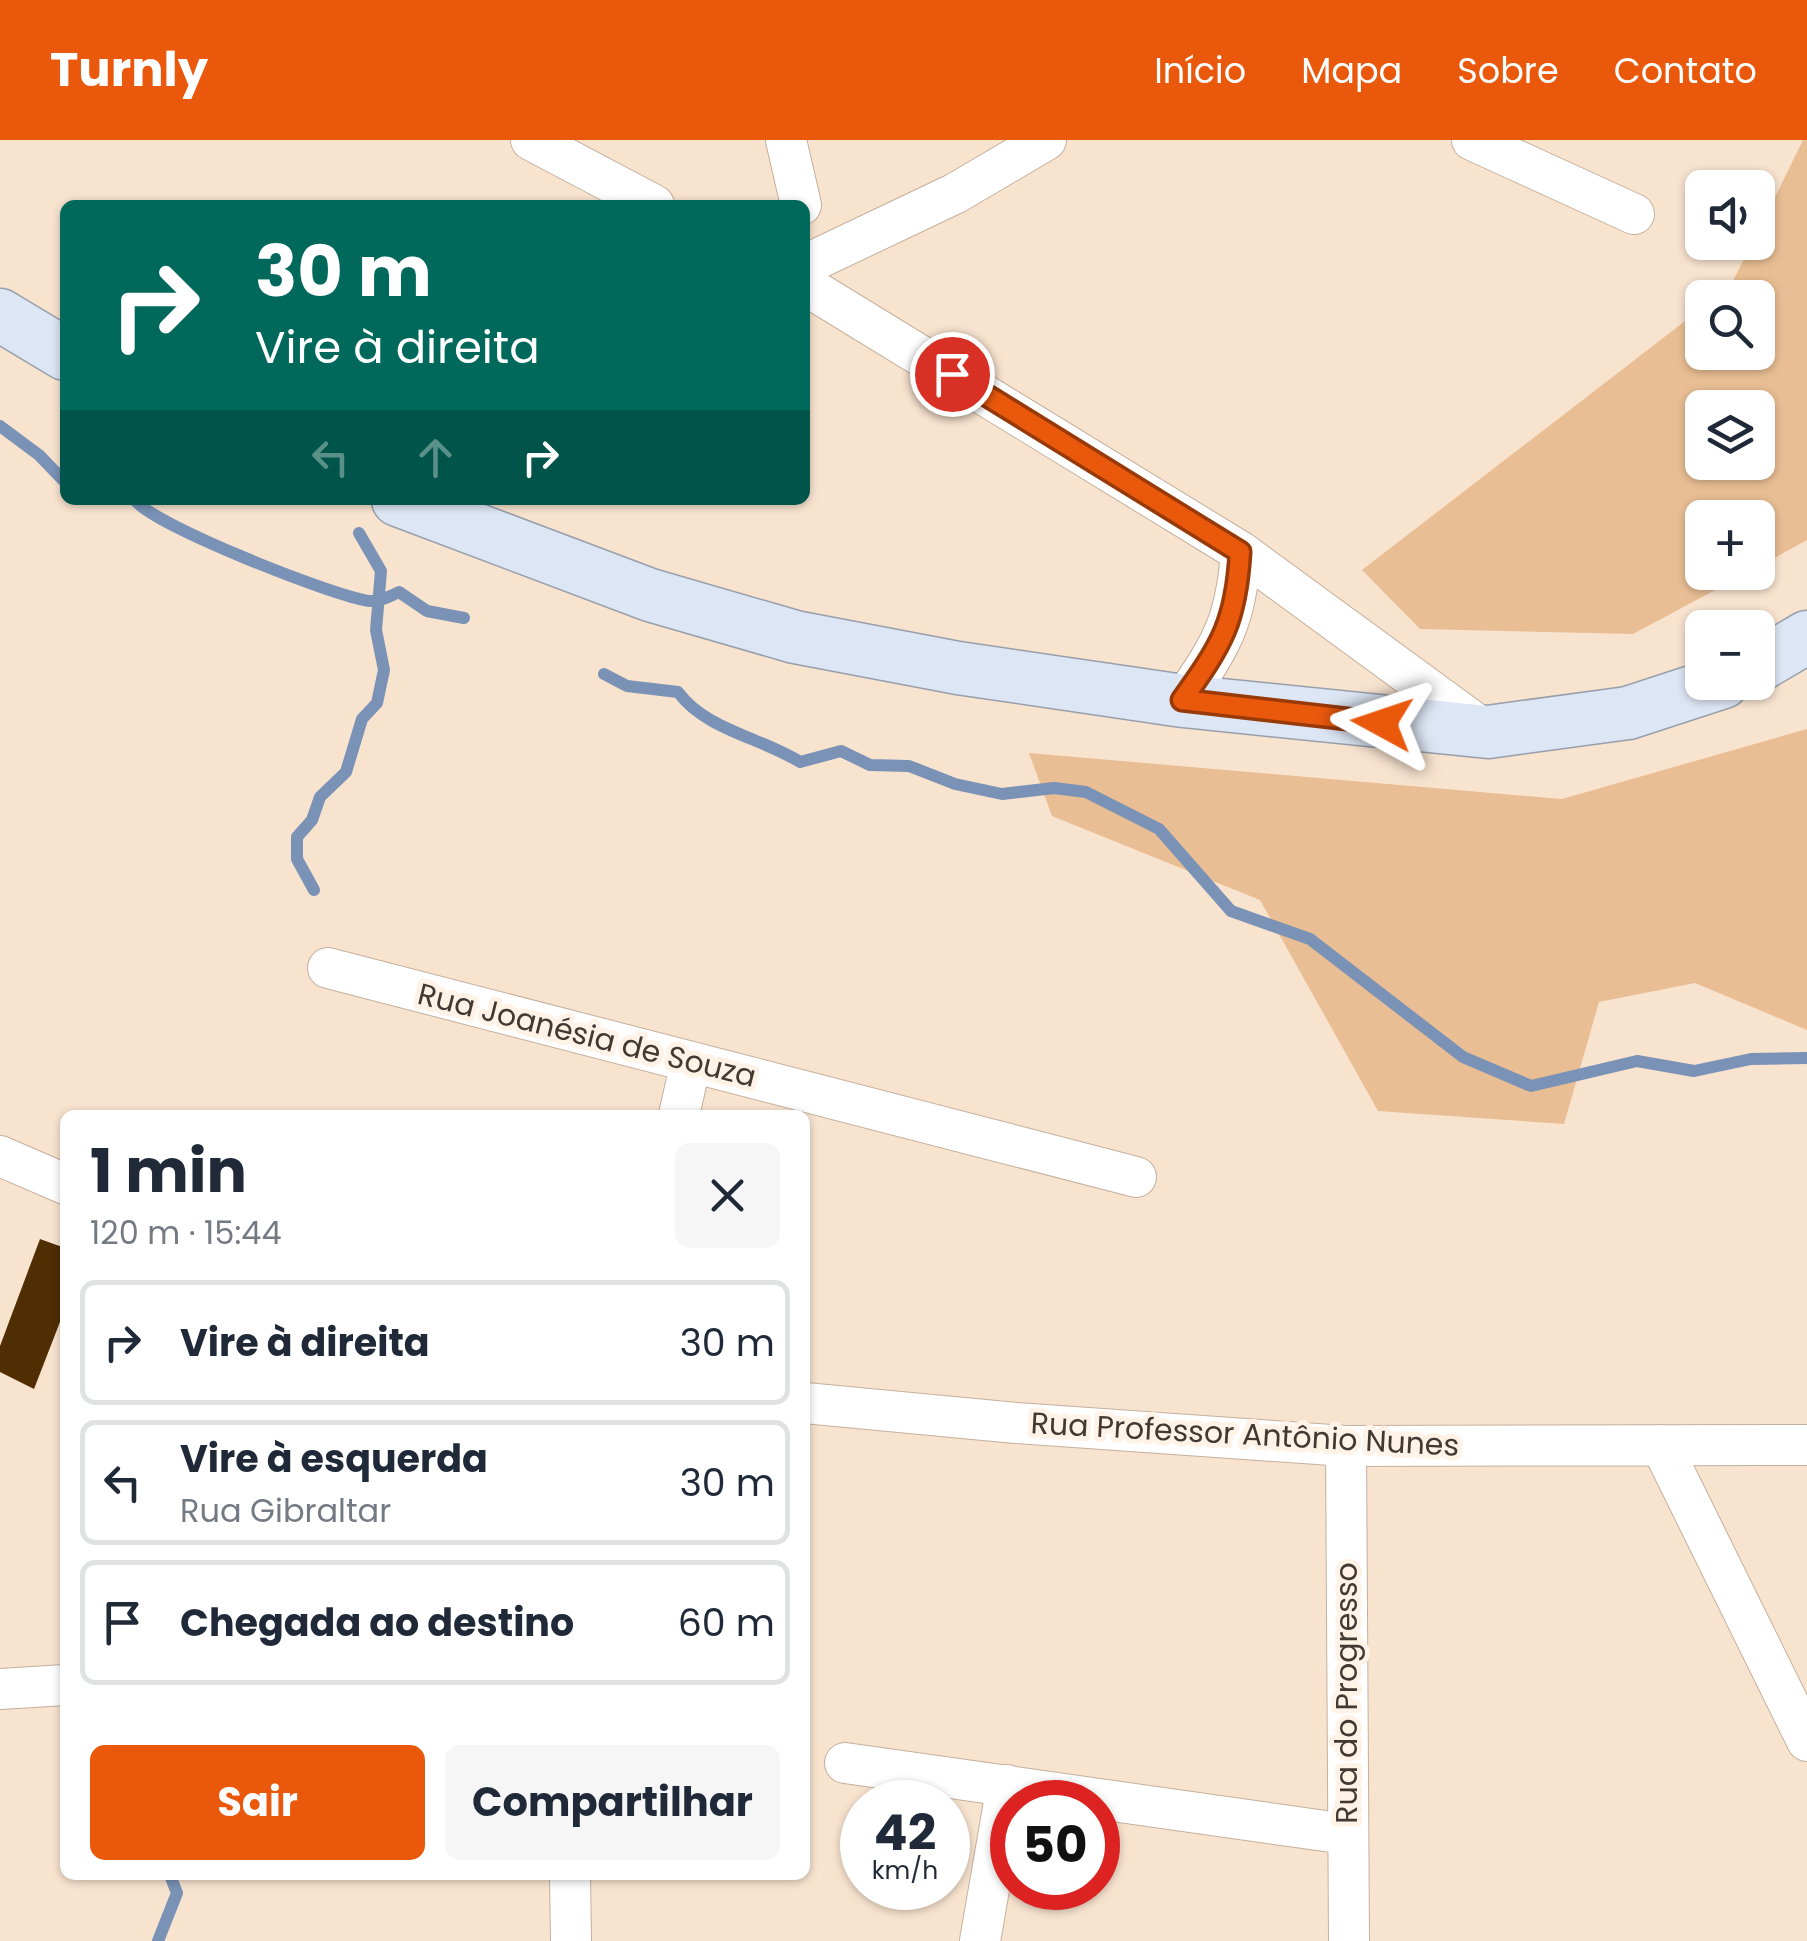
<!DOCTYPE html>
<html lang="pt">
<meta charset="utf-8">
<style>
body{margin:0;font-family:Poppins,sans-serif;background:#f6f6f7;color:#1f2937;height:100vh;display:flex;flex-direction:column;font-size:38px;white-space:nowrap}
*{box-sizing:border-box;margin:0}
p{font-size:32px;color:#747a83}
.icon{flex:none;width:55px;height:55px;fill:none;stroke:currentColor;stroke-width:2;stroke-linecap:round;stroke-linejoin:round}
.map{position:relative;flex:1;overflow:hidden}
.details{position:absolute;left:60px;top:970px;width:750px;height:770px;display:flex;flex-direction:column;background:#fff;border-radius:15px;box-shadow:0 2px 8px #0004}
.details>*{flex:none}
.hud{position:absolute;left:60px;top:60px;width:750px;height:305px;border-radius:15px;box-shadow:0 2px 8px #0004;background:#00695c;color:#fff;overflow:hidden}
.buttons{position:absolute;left:1685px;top:30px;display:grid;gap:20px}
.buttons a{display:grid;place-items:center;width:90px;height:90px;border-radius:15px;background:#fff;box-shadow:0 2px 8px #0004;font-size:50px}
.speed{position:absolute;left:840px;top:1640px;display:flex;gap:20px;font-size:50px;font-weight:700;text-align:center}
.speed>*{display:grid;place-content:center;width:130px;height:130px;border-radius:50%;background:#fff;box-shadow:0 2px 8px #0004;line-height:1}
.speed small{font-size:25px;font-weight:400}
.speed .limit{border:15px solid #d22;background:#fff;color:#111}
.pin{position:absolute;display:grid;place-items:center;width:85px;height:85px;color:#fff;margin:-42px;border:5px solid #fff;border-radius:50%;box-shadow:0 2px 10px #0007}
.me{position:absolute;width:110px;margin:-55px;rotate:275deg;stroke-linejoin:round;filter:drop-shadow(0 0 8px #0008)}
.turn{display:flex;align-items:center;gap:35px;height:210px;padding:0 30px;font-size:45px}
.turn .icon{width:130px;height:130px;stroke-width:2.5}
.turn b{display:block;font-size:70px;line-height:85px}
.lanes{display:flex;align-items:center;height:95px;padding:0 30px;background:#0003;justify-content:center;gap:50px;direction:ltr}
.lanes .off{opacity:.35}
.round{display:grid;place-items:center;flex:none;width:105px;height:105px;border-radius:15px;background:#f6f6f7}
.summary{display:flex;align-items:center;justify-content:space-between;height:170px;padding:0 30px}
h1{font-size:60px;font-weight:700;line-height:75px}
.cta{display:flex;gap:20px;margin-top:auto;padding:20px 30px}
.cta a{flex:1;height:115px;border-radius:15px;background:#ea580c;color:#fff;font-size:40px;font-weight:700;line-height:115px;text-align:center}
.cta a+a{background:#f6f6f7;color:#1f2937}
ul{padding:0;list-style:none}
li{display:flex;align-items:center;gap:30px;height:125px;margin:0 20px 15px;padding:0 10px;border:5px solid #e0e1e3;border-radius:15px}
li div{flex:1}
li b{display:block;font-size:38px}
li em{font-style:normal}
header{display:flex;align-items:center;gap:60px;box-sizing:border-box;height:140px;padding:0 50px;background:#ea580c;color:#fff}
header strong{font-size:48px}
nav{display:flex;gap:55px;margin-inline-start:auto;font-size:35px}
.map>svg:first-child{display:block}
.green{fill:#e9be94;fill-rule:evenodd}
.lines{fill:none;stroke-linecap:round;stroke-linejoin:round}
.stream{stroke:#7992b6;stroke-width:12}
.building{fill:#502e04}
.minor-casing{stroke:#c4b09d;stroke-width:42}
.major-casing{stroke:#989fab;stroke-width:55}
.minor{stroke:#fff;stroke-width:40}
.major{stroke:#dde6f4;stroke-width:52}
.route-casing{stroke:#983908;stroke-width:25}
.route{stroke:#ea580c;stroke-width:18}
.labels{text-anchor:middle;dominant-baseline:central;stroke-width:10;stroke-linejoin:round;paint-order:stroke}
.street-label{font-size:30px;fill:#423932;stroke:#fff2e6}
</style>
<header>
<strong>Turnly</strong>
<nav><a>Início</a><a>Mapa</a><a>Sobre</a><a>Contato</a></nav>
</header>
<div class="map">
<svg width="1807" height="1801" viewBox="0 0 1807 1801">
<rect width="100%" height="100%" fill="#f8e3cf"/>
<path class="green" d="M 1803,0 L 1807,0 L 1807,400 L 1758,427 L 1758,378 L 1702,378 L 1702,432 L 1747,433 L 1633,494 L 1420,489 L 1362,430 L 1702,168 L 1702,212 L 1758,212 L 1758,158 L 1715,157 L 1731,145 L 1752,103 L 1758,102 L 1758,92 ZM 1702,268 L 1758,268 L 1758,322 L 1702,322 Z
M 1807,589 L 1807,890 L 1695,843 L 1599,862 L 1564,984 L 1378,971 L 1260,760 L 1052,676 L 1029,613 L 1562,659 Z"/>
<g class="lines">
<path class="stream" d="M 0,286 L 39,315 L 65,342
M 135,360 C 153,385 335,457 370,461 C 379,462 391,456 399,452 L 427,471 L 464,478
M 604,534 L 627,546 L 678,552 C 706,590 760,597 800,622 L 841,611 L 870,625 L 909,626 L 955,644 L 1002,654 L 1054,648 L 1086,652 L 1159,689 L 1231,771 L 1310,799 L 1463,917 L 1531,946 L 1637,921 L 1694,931 L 1751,919 L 1807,918
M 314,750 L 297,719 L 297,697 L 312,680 L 320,657 L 346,632 L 362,579 L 377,563 L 384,530 L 376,490 L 381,431 L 359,393
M 158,1801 L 177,1753 L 170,1735"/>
</g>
<path class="building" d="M 40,1099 L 65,1108 L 65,1169 L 34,1249 L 0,1232 L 0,1206 Z"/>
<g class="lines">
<g class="minor-casing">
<path id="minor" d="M 531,0 L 654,65
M 786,0 L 801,65
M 1472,0 L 1634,74
M 813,121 L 956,53 L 1046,0
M 805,145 L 1241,412 L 1487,592
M 1183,561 C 1222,503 1236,482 1241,412
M 328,828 L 1136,1037
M 679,975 L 691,922
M 0,1016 L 65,1044
M 805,1263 L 1016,1283 L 1346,1306 L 1807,1305
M 1661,1305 L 1807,1601
M 1346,1306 L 1349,1801
M 0,1549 L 65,1545
M 845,1623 L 1346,1694
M 570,1735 L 571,1801
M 980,1801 L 1007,1645"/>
</g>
<g class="major-casing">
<path id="major" d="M 0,175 L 65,214
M 398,360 L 650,455 L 795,497 L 958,528 L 1183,561 L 1488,592 L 1628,573 L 1723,542
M 1758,526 L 1807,497"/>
</g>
<use href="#minor" class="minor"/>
<use href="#major" class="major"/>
</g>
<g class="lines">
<g class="route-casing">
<path id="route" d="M 952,234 L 1240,412 C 1236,482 1222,504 1182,560 L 1382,583"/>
</g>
<use href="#route" class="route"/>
</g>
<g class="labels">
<g class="street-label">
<text transform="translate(587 895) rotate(14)">Rua Joanésia de Souza</text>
<text transform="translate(1245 1294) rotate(3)">Rua Professor Antônio Nunes</text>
<text transform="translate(1346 1553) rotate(-90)">Rua do Progresso</text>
</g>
</g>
</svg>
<div class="buttons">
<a><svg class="icon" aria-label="sound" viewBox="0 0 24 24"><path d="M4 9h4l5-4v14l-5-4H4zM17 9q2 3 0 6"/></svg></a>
<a><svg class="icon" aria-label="search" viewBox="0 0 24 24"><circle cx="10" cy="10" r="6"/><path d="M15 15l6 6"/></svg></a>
<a><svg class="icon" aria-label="layers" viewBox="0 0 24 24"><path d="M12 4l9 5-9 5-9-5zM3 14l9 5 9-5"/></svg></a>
<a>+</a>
<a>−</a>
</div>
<div class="speed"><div>42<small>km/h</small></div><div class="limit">50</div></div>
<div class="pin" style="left:952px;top:234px;background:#d93025"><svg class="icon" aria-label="arrive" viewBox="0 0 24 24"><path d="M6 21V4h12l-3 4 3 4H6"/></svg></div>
<svg class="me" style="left:1382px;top:583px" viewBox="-20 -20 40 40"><path d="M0-17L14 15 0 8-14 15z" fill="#ea580c" stroke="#fff" stroke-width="4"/></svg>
<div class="hud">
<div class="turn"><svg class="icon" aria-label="right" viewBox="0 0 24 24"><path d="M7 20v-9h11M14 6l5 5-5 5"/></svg><div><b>30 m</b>Vire à direita</div></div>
<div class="lanes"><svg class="icon off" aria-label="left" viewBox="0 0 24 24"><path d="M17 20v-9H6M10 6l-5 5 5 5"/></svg><svg class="icon off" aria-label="ahead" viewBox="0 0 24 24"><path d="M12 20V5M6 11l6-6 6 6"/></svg><svg class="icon" aria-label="right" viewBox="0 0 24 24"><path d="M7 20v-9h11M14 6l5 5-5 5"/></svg></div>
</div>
<section class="details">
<div class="summary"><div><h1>1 min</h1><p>120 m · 15:44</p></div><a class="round"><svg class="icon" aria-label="close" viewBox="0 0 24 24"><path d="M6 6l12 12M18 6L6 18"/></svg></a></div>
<ul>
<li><svg class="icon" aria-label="right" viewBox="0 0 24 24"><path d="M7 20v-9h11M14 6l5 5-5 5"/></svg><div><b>Vire à direita</b></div><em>30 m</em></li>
<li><svg class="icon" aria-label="left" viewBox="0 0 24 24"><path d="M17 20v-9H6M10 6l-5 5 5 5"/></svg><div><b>Vire à esquerda</b><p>Rua Gibraltar</p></div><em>30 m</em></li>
<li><svg class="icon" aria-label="arrive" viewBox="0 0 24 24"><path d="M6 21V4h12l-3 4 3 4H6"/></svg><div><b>Chegada ao destino</b></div><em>60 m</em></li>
</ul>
<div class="cta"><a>Sair</a><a>Compartilhar</a></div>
</section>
</div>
